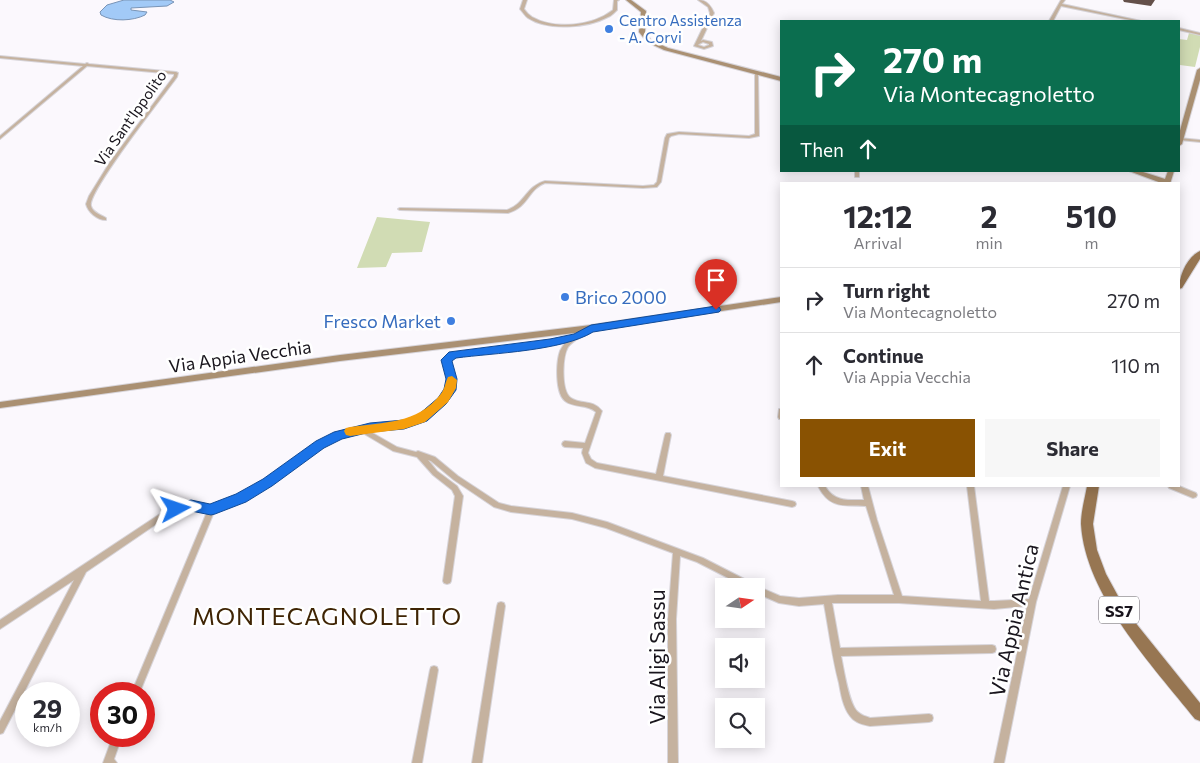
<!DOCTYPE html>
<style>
body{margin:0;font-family:Commissioner,sans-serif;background:#f7f7f7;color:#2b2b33;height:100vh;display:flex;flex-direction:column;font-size:19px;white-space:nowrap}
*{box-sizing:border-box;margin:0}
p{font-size:16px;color:#7c7c81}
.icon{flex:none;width:28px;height:28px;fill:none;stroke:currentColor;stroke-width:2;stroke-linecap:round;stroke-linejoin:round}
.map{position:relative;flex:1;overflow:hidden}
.side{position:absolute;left:780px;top:182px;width:400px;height:305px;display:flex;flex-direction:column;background:#fff;border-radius:0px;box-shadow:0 2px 12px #0003}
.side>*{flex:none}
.top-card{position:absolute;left:780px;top:20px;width:400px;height:152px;border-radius:0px;box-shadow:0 2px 12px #0003;background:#0b6e4f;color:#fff;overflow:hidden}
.needle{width:32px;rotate:77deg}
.fabs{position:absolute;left:715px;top:578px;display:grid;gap:10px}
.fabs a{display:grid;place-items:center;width:50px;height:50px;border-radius:0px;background:#fff;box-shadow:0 2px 12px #0003;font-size:25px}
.speed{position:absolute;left:15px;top:682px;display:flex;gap:10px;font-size:25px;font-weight:700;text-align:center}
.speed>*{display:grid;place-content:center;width:65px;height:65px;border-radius:50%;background:#fff;box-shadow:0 2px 12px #0003;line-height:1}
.speed small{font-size:12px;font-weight:400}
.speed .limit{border:8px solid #d22;background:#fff;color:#111}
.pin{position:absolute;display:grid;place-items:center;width:42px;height:42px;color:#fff;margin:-51px -21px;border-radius:50% 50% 50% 0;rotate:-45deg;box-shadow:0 0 5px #0007}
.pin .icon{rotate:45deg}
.me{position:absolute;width:55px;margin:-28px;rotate:85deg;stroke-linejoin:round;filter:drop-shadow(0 0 4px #0008)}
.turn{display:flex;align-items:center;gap:18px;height:105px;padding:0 20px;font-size:22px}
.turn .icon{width:65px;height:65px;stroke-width:2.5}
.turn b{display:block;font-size:35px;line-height:42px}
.then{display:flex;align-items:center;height:48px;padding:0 20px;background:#0003;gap:10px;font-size:19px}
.eta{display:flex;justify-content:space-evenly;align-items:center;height:85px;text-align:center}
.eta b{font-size:30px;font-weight:700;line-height:35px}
.cta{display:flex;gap:10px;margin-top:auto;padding:10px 20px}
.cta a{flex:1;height:58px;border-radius:0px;background:#895202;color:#fff;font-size:20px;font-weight:700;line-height:58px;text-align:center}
.cta a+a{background:#f7f7f7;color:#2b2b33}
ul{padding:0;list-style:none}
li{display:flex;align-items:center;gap:15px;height:65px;padding:0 20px;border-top:1px solid #e1e1e2}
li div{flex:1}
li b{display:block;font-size:19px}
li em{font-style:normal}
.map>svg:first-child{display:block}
.green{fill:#d1dcb4}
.water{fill:#a2caf7;stroke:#7994b6}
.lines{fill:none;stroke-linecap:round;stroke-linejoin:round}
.street-casing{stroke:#d7d4d9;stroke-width:2}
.secondary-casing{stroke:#d7d4d9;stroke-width:2}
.primary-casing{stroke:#d7d4d9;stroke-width:2}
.street{fill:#c5b29f;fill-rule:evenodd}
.secondary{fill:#aa9072;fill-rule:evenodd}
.primary{fill:#977652;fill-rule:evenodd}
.wall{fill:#64504a}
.route{fill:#1a73e8;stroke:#114b97}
.slow{fill:#f59e0b}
.shop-dot{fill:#3f7fe0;stroke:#fff;stroke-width:2}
.labels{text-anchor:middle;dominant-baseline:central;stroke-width:5;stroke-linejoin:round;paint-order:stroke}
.far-shop-label{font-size:15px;fill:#366cbe;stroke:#fff;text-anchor:start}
.far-street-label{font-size:15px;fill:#19151d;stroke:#fff}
.shield{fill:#fff;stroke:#5e5b61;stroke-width:1}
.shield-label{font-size:16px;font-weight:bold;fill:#19151d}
.shop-label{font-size:18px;fill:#366cbe;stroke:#fff;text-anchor:start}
.street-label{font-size:18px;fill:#19151d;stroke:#fff}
.near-street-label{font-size:21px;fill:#19151d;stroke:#fff}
.near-quarter-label{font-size:24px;letter-spacing:1px;fill:#3f2404;stroke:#fff}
</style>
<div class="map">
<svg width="1200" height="763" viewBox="0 0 1200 763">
<rect width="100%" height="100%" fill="#fbf8fd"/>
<path class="green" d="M 1189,33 L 1200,35 L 1200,47 L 1195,67 L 1180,65 L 1179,62 L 1179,39 L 1187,40 Z
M 377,217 L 430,222 L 422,252 L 392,253 L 386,267 L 357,268 Z"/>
<path class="water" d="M 124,0 L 170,0 L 174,2 L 167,6 L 131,8 L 131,10 L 147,12 L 145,15 C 133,21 113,22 101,15 L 100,12 L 107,5 Z"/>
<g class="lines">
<g class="street-casing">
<path id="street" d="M 523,0 L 527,0 L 524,9 C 526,12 529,15 532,17 C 555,30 593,26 613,10 L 614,0 L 619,0 L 617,1 L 617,10 C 614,13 611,16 608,17 C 588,28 547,31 528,18 C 525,16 523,12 520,9 Z
M 698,0 C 707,0 711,6 714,13 L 701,41 L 703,40 L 712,42 L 713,46 L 704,49 L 694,46 L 710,13 L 708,7 ZM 703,42 L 709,44 L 709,45 L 704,47 L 698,45 L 699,44 Z
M 1061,0 L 1065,0 L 1062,4 L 1141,21 L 1135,21 L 1061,6 L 1053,21 L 1049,21 Z
M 1179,28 L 1200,33 L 1200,35 L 1179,30 Z
M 0,56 L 85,64 L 87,63 L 89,64 L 176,72 L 178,73 L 177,77 C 165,94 87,192 91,206 C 92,212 101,215 106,218 L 106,220 C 97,220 88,212 86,204 L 89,196 L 110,162 L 174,76 L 174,74 L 87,66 L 0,139 L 0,136 L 83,66 L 0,58 Z
M 755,71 L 758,72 L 759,136 L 749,138 L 679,134 L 671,136 L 669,138 L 661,182 L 657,187 L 643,188 L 545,183 C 528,189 529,207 508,213 L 400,210 L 398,209 L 400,208 L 507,210 C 525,204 526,186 545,181 L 643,186 L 654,185 L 657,182 L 665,138 L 667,134 L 679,132 L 749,136 L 755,134 Z
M 1179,138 L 1200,140 L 1200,142 L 1180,140 L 1179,140 Z
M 855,171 L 859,171 L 859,177 L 855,177 Z
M 591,326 L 594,328 L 593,329 C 585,335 574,339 568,347 C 562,357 561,392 571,398 C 582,405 593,399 602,411 L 588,453 L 591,459 L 597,463 L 656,474 L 665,435 L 666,433 L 670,433 L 671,435 L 663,476 L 792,501 L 795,502 L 796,504 L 795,506 L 792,507 L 595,468 L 586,463 L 582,453 L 583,448 L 565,447 L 563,446 L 562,444 L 563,442 L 565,441 L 585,443 L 596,412 C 587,404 574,408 565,401 C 555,393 556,362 560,351 C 562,347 564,344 567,341 L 452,358 L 450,360 L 455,379 L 454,388 L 444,403 L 424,420 L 411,425 L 369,431 L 397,447 L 416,452 L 418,451 L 435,457 L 458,476 L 499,503 L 511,506 L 572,513 L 607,522 L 703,558 L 754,584 L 755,586 L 759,587 L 780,596 L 799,598 L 838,595 L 894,595 L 866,506 C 843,505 830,509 818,486 L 825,486 C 834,502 848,500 864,500 L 861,486 L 868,486 L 877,520 L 902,596 L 981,601 L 967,486 L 974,486 L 989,601 L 994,601 L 1029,599 L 1063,486 L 1070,486 L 1036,602 L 1004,763 L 994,763 L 1027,606 L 994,609 L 899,603 L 832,603 L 840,648 L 992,645 L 995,646 L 996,649 L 995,652 L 992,653 L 841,656 C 844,670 848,699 856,710 C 860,715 865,716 870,718 L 929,714 L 932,715 L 933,718 L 932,721 L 929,722 L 870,726 C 863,725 854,722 850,716 C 843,707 841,694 839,683 C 832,657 829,630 824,604 L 799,606 L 779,603 L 756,593 L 756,586 L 744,586 L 697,562 L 680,556 L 676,619 L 678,763 L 668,763 L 668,619 L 673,553 L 606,528 L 572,519 L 511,512 L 494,507 L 454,480 L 431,461 L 428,460 L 437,471 L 457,486 L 463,496 L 451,581 L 450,583 L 447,584 L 444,583 L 443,581 L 455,496 L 452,490 L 433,475 L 417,457 L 393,451 L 361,432 L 341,437 L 322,447 L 270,484 L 239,503 L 214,512 L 139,694 L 131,694 L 207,512 L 191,509 L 171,514 L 86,572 L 3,733 L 0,734 L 0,721 L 74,580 L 0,629 L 0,620 L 166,510 L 191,503 L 211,507 L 233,499 L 266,480 L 318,443 L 337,433 L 358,428 L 361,426 L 363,427 L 408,421 L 420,416 L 440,399 L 448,388 L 449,379 L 444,360 L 448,355 L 574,336 Z
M 779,409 L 781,409 L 781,419 L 779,419 L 778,417 Z
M 1168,486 L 1179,486 L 1196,493 L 1197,495 L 1196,497 L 1193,498 L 1169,488 Z
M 501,602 L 504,603 L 505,606 L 482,763 L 472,763 L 497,606 L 498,603 Z
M 434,666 L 437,667 L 438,670 L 422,763 L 412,763 L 430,670 L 431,667 Z
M 113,736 L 122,736 L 114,759 L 117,763 L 103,763 Z"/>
</g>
<g class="secondary-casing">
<path id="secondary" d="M 626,0 L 631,0 L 646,11 L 645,32 L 651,40 L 668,48 L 781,77 L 781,81 L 664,50 L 647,42 L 639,32 L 641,12 Z
M 1200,68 L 1200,80 L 1182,144 L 1179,146 L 1179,134 L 1197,70 Z
M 1129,171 L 1140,171 L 1165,179 L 1168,171 L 1174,171 L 1170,184 L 1164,184 Z
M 781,297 L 781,302 L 591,331 L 340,361 L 0,408 L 0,402 L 340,355 L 591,325 Z"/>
</g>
<g class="primary-casing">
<path id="primary" d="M 1200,251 L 1200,259 L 1182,288 L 1179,289 C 1179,276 1187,257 1200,251 Z
M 1087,486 L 1099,486 L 1093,524 L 1097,550 L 1106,574 L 1118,596 L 1134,621 L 1200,703 L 1200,721 L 1195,719 C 1153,666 1085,595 1081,524 C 1081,511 1085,498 1087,486 Z"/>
</g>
<use href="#street" class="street"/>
<use href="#secondary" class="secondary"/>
<use href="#primary" class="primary"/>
</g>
<path class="wall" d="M 1123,0 L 1155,0 L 1151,6 L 1124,2 Z"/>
<path class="route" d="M 716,306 L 719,307 L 721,310 L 719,312 L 593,332 C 562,351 494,353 456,358 L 452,361 L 457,379 L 456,390 L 446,404 L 427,421 L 404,429 L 370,432 L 342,439 L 324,448 L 272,486 L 246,502 L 215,514 L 211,515 L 191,511 L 176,514 L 171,513 L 170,509 L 171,505 L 191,500 L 210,504 L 236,494 L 263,479 L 316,441 L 334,432 L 370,423 L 404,420 L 418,415 L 438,398 L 444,389 L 446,379 L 441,360 L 449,352 L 550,339 L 574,334 L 591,325 Z"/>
<path class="slow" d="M 452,376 L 457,380 L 456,388 L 448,402 L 425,422 L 404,429 L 350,436 L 346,435 L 344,431 L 346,428 L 350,427 C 384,422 417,424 440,395 C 445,389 445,383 448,377 Z"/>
<g class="shop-dot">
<circle cx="609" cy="29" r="5"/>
<circle cx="565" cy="297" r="5"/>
<circle cx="451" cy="321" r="5"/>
</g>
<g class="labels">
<g class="far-shop-label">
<text x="619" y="20">Centro Assistenza<tspan x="619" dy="17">- A. Corvi</tspan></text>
</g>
<g class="far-street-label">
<text transform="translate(130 118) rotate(-55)">Via Sant'Ippolito</text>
</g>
<rect class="shield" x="1099" y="596.5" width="40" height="27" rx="4"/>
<g class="shield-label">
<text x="1119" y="610">SS7</text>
</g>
<g class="shop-label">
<text x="575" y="297">Brico 2000</text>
<text x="441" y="321" text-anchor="end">Fresco Market</text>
</g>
<g class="street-label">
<text transform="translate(240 356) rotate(-8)">Via Appia Vecchia</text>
</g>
<g class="near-street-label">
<text transform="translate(1013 620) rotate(-77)">Via Appia Antica</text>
<text transform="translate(656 657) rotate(-90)">Via Aligi Sassu</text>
</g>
<g class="near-quarter-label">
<text x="327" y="615">MONTECAGNOLETTO</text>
</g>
</g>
</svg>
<div class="fabs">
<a><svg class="needle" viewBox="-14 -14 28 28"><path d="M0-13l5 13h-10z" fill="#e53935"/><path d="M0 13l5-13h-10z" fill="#7c7c81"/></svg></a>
<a><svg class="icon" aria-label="sound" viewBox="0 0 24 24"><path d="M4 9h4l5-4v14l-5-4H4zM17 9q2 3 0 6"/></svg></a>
<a><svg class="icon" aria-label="search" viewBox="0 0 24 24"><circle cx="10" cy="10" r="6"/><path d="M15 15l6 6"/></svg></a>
</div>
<div class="speed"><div>29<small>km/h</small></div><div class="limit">30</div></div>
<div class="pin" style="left:716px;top:310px;background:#d93025"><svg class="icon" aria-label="arrive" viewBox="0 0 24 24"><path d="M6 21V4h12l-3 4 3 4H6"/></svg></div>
<svg class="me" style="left:176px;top:509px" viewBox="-20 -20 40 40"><path d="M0-17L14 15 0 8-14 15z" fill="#1a73e8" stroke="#fff" stroke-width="4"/></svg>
<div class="top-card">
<div class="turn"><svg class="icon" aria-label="right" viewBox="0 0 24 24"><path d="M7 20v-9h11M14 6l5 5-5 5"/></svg><div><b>270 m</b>Via Montecagnoletto</div></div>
<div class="then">Then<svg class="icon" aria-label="ahead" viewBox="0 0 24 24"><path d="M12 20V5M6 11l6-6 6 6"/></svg></div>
</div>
<section class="side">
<div class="eta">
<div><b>12:12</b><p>Arrival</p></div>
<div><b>2</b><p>min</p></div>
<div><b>510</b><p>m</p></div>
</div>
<ul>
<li><svg class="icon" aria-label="right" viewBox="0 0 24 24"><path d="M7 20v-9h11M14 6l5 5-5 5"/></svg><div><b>Turn right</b><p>Via Montecagnoletto</p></div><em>270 m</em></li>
<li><svg class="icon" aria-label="ahead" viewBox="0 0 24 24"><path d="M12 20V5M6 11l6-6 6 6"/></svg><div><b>Continue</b><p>Via Appia Vecchia</p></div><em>110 m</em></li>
</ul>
<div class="cta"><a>Exit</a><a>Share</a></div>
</section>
</div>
